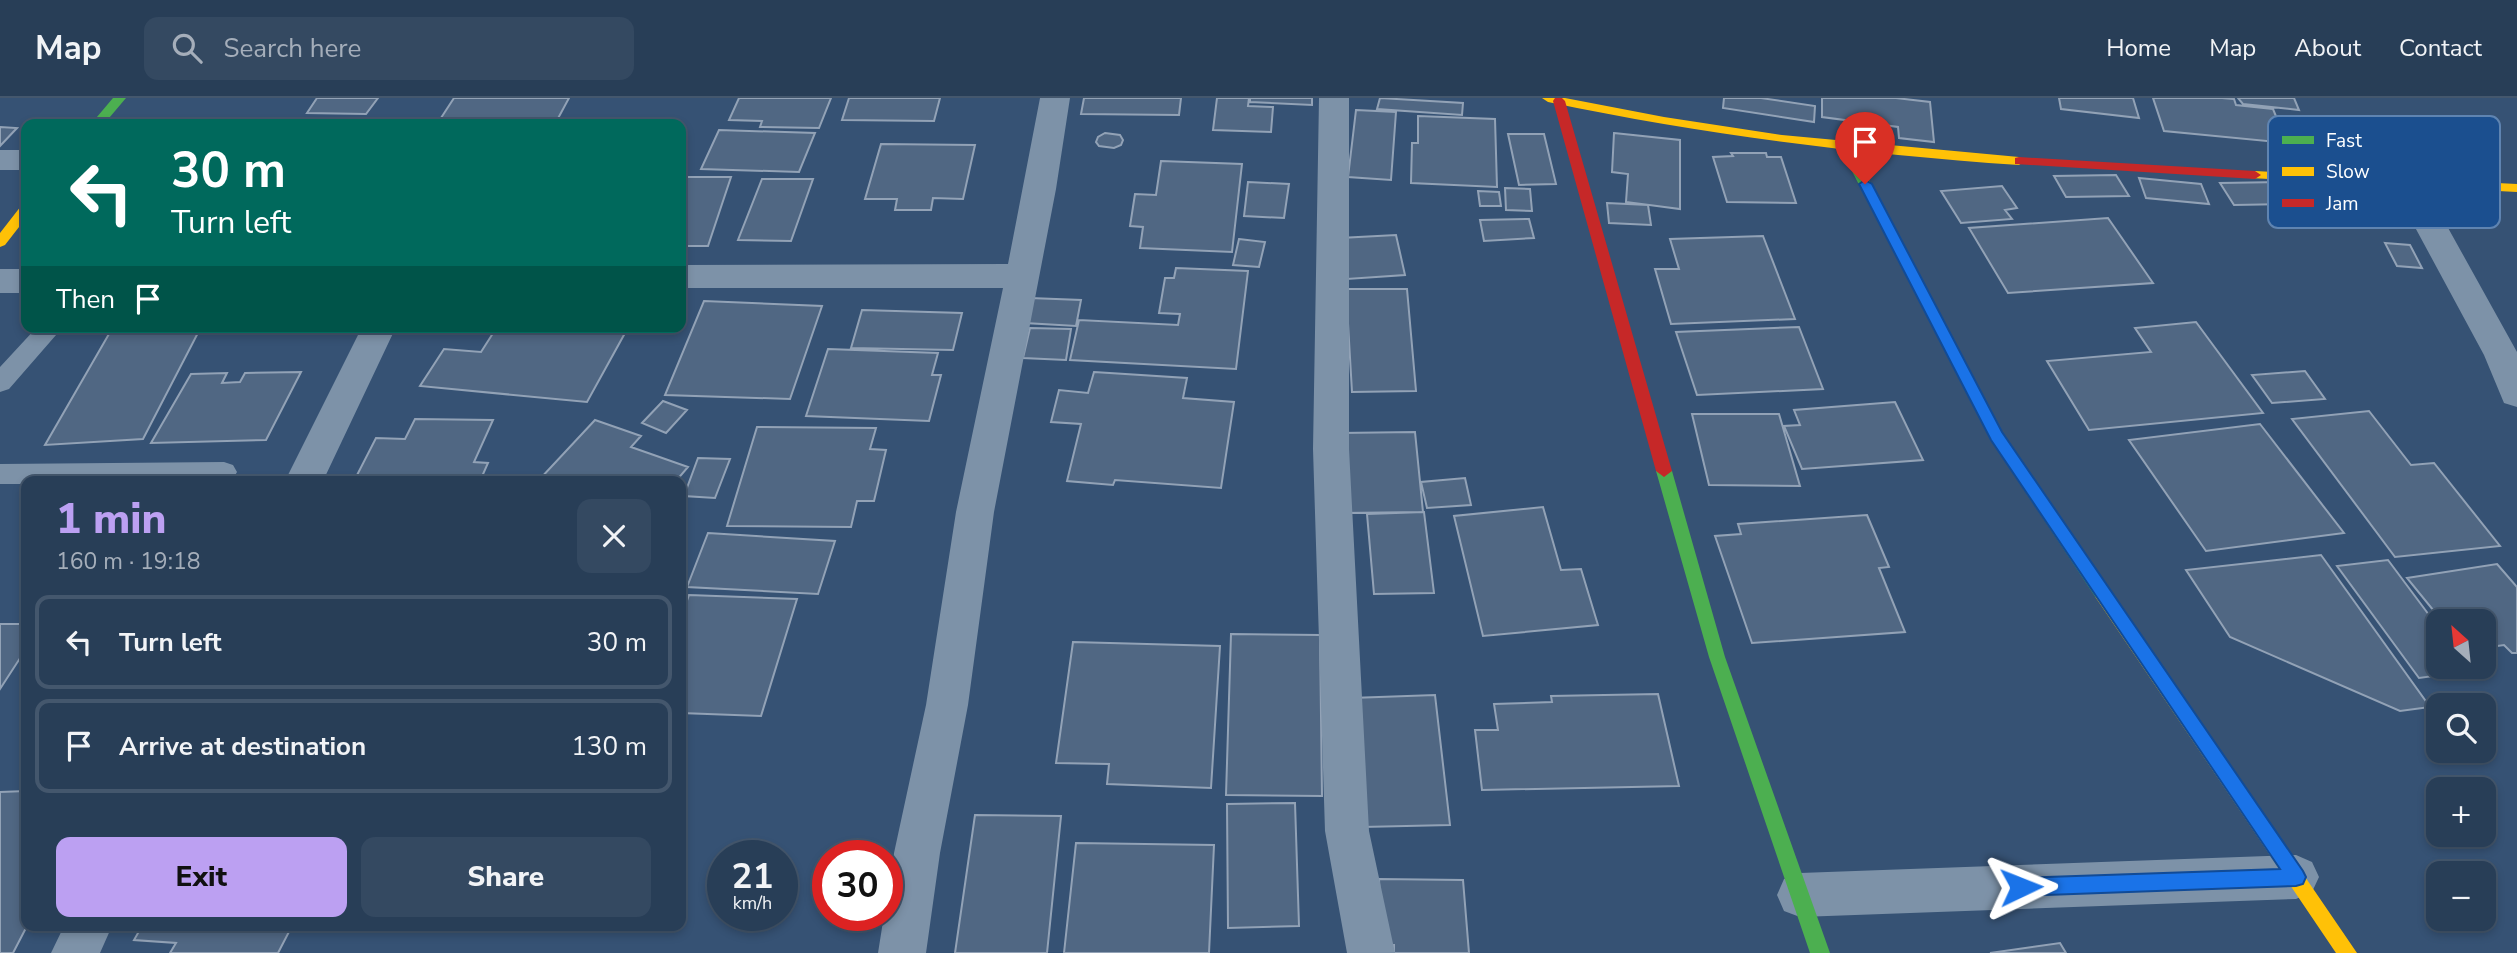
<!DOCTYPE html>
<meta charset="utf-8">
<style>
body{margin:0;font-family:"Nunito Sans",sans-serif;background:#344961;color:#f1f3f6;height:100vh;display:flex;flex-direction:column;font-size:26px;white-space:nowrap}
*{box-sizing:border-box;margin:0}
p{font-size:23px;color:#a5aeba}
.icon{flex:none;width:38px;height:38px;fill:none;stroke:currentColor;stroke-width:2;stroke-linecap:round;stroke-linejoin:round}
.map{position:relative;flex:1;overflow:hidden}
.sheet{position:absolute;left:21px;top:378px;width:665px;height:455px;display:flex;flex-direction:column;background:#283e57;border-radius:14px;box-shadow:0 4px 10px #0003,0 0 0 2px #44576d}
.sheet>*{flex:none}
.hud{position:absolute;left:21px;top:21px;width:665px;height:214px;border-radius:14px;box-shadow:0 4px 10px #0003,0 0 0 2px #44576d;background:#00695c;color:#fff;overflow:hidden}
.needle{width:46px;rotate:333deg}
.tools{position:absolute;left:2426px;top:511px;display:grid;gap:14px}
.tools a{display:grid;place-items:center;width:70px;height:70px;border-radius:14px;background:#283e57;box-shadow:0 4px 10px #0003,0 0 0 2px #44576d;font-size:35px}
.speed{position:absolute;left:707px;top:742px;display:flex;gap:14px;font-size:35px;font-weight:700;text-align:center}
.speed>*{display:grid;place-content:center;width:91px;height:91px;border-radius:50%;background:#283e57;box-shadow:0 4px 10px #0003,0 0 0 2px #44576d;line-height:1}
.speed small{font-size:18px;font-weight:400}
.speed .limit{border:10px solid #d22;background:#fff;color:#111}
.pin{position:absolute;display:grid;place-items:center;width:60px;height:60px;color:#fff;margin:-72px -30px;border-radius:50% 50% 50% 0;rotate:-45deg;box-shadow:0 0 7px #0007}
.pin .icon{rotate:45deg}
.me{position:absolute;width:77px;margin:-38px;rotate:88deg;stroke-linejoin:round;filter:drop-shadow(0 0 5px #0008)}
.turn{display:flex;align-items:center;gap:24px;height:147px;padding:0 35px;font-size:32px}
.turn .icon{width:91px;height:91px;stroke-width:2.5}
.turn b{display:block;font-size:49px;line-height:60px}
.then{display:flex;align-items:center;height:66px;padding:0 35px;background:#0003;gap:14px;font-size:26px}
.round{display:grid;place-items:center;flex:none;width:74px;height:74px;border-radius:14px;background:#344961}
.overview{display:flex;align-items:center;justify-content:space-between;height:119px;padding:0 35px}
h1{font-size:42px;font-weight:800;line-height:52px;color:#bca0f2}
.cta{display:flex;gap:14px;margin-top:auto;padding:14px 35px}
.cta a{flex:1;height:80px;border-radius:14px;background:#bca0f2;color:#111;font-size:28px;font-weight:800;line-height:80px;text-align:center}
.cta a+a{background:#344961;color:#f1f3f6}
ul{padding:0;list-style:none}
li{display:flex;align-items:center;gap:21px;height:94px;margin:0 14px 10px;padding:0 21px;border:4px solid #44576d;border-radius:14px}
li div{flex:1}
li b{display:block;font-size:26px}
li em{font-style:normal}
header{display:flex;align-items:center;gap:42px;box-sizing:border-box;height:98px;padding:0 35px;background:#283e57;border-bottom:2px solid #44576d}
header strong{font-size:33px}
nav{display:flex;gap:38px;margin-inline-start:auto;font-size:24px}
.search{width:490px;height:63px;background:#344961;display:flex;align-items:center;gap:18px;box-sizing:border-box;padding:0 24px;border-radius:14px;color:#a5aeba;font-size:26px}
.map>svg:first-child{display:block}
.building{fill:#506783;stroke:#92a2b6;stroke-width:2}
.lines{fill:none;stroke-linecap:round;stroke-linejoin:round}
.lane{fill:#7d92a8;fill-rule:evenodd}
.street{fill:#7d92a8;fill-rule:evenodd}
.fast{fill:#4caf50;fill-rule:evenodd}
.slow{fill:#ffc107;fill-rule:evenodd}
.jam{fill:#c62828;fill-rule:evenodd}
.route{fill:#1a73e8;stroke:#114b97;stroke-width:2}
.key{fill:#1b4f8f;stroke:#5f84b1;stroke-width:2}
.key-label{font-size:19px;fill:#fff}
</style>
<header>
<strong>Map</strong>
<div class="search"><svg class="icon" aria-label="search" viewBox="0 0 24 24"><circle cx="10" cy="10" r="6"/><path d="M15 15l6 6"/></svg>Search here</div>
<nav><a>Home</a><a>Map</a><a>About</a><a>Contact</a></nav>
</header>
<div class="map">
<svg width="2517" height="855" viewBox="0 0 2517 855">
<rect width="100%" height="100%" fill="#365274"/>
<path class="building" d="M 317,0 L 378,0 L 366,16 L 307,15 Z
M 454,0 L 569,0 L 555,26 L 439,23 Z
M 739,0 L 831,0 L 819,30 L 760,29 L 762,23 L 729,22 Z
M 849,0 L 940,0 L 934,23 L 842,22 Z
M 1084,0 L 1181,0 L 1179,17 L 1081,16 Z
M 1217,0 L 1249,0 L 1248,8 L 1273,9 L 1271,34 L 1213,32 Z
M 1250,0 L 1312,0 L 1312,7 L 1250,4 Z
M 1380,0 L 1463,5 L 1462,17 L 1377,11 Z
M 1724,0 L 1761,0 L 1815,8 L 1814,24 L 1723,10 Z
M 1822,0 L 1896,0 L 1930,4 L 1934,44 L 1899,40 L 1898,29 L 1822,19 Z
M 2059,0 L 2133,0 L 2139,20 L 2061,11 Z
M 2153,0 L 2222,0 L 2234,1 L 2236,7 L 2273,11 L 2287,45 L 2164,33 Z
M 2238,0 L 2294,0 L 2299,12 L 2243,6 Z
M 1356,12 L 1396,14 L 1391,82 L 1348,79 Z
M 1418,18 L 1495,21 L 1497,89 L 1411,85 L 1412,45 L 1418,45 Z
M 0,29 L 17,30 L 0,48 Z
M 719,32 L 815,35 L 799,74 L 701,71 Z
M 1105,35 L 1120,37 L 1123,42 L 1121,47 L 1114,50 L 1099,48 L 1096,44 L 1098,39 Z
M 1614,35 L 1680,42 L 1680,111 L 1626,104 L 1628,76 L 1612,74 Z
M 1508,36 L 1544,36 L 1556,86 L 1519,87 Z
M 881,46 L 975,47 L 963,101 L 933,100 L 931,112 L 895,112 L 897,101 L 865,101 Z
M 1731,55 L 1766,55 L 1767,59 L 1781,59 L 1796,105 L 1727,104 L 1713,59 L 1733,58 Z
M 1161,63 L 1242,66 L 1232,154 L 1140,150 L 1143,129 L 1130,128 L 1135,96 L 1156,97 Z
M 2116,77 L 2129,98 L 2066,99 L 2054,78 Z
M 681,79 L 731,79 L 708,148 L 681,148 Z
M 2139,80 L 2201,86 L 2209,106 L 2146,100 Z
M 762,81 L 813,81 L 791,143 L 738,142 Z
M 1248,84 L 1289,86 L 1284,120 L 1244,118 Z
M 2281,84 L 2295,106 L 2234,107 L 2220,85 Z
M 2002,88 L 2017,110 L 2005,112 L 2012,121 L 1961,125 L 1941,93 Z
M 1505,90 L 1530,91 L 1532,113 L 1506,112 Z
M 1478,93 L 1499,94 L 1501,108 L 1480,108 Z
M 1607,105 L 1648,107 L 1651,127 L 1609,125 Z
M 2108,120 L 2153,185 L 2008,195 L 1969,130 Z
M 1529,121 L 1534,140 L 1484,143 L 1480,122 Z
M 1396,137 L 1405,177 L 1347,181 L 1340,140 Z
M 1763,138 L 1795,221 L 1671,226 L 1655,171 L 1679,171 L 1670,141 Z
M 1239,141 L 1265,144 L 1259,169 L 1233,167 Z
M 2385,145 L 2410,147 L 2422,170 L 2397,168 Z
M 1176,170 L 1248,173 L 1236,271 L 1070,262 L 1079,222 L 1178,227 L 1180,216 L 1159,215 L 1165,180 L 1174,180 Z
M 1346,191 L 1407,191 L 1416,293 L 1352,294 Z
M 1030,200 L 1081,202 L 1076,228 L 1025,225 Z
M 704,203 L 822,208 L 790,301 L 665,297 Z
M 862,212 L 962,215 L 953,252 L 851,250 Z
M 2196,224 L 2263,315 L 2089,332 L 2047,263 L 2151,254 L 2135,230 Z
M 113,229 L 201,229 L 143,341 L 45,347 Z
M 497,229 L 557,229 L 625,235 L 587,304 L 420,288 L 444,251 L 481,254 Z
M 1799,229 L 1823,291 L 1697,297 L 1676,234 Z
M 1030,230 L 1071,231 L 1066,262 L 1023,260 Z
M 828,251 L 938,255 L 932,277 L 941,277 L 929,323 L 806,318 Z
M 2305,273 L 2325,301 L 2272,305 L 2252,277 Z
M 301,274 L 266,342 L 151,345 L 191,276 L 227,275 L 222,285 L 240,284 L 245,275 Z
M 1094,274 L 1187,280 L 1183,300 L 1234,304 L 1221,390 L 1115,382 L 1113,387 L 1067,383 L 1081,326 L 1051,324 L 1059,292 L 1088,295 Z
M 663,303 L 687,312 L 666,335 L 642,325 Z
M 1895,304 L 1923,362 L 1802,371 L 1784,328 L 1800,327 L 1794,312 Z
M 2369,313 L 2411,367 L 2434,365 L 2500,448 L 2395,459 L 2292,321 Z
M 1692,316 L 1779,316 L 1800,388 L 1709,387 Z
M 415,321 L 493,322 L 474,364 L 488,365 L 480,383 L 354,383 L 376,340 L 405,341 Z
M 595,322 L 641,338 L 631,349 L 688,369 L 676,383 L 538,383 Z
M 2260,326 L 2344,435 L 2206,453 L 2129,342 Z
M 757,329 L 876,330 L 870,351 L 886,352 L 874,403 L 857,403 L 851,429 L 727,428 Z
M 1415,334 L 1423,414 L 1343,415 L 1339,335 Z
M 698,360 L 730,361 L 715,400 L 684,398 Z
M 1465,380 L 1471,407 L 1427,410 L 1421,384 Z
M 1543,409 L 1561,472 L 1581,471 L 1598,527 L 1483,538 L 1454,418 Z
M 1424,414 L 1434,495 L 1374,496 L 1367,416 Z
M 1867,417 L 1889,469 L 1879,470 L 1905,534 L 1752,545 L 1715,438 L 1741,436 L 1738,426 Z
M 708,435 L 835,443 L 818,496 L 687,489 Z
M 2321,457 L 2430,609 L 2400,613 L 2230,539 L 2186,472 Z
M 2388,462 L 2438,529 L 2438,569 L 2468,569 L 2471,573 L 2419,580 L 2337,468 Z
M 2497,466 L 2517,489 L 2517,555 L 2512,555 L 2504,547 L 2483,550 L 2483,523 L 2442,523 L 2407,480 Z
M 689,497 L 797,501 L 761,618 L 681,615 L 681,520 Z
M 0,526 L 26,526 L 26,551 L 0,591 Z
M 1231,536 L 1320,537 L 1322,698 L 1226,697 Z
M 1073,544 L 1220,548 L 1211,690 L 1107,686 L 1109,666 L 1056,665 Z
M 1658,596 L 1679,688 L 1482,692 L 1475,632 L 1498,632 L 1494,606 L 1552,604 L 1551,598 Z
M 1435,597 L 1450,727 L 1362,729 L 1351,600 Z
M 26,693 L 27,828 L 13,855 L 0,855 L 0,694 Z
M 1295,705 L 1299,828 L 1228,830 L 1227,706 Z
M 975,717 L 1061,718 L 1047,855 L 955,855 Z
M 1076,745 L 1214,747 L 1209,855 L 1064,855 Z
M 1379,781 L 1463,782 L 1469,855 L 1394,855 L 1394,847 L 1382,847 Z
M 142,828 L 292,828 L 278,855 L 170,855 L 176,845 L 134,842 Z
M 2060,845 L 2066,855 L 1990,855 Z"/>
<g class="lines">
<path class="lane" d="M 37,229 L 63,229 L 9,291 L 0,294 L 0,269 Z
M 224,364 L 233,367 L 237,374 L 233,381 L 226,383 L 26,383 L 26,386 L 0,386 L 0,366 Z"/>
<path class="street" d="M 1040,0 L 1070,0 L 1056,91 L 994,414 L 968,607 L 940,755 L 926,855 L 878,855 L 884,817 L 887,817 L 894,755 L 926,607 L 956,414 L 1003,190 L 681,190 L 681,167 L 1008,166 Z
M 1319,0 L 1349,0 L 1349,351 L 1369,733 L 1395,855 L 1347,855 L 1325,733 L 1313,351 Z
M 0,52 L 26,52 L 26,72 L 0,72 Z
M 2406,73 L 2417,76 L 2422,83 L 2517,254 L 2517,309 L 2504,305 L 2484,257 L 2390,83 L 2395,76 Z
M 0,171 L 26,171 L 26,195 L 0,195 Z
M 362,229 L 396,229 L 323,383 L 285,383 Z
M 2296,757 L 2312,764 L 2319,779 L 2312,794 L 2296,801 L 1800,819 L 1784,813 L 1777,797 L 1784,781 L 1800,775 Z
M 64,828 L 112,828 L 100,855 L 51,855 Z"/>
<path class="fast" d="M 113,0 L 126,0 L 104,26 L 91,26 Z
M 1845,44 L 1851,48 L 2002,334 L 2108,490 L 2110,495 L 2108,500 L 2102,502 L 2096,500 L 1991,342 L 1839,48 Z
M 1664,367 L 1672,373 L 1725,559 L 1830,855 L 1810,855 L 1709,559 L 1656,373 Z"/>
<path class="slow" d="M 1542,0 L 1565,0 L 1664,19 L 1782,37 L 2019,59 L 2025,63 L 2019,67 C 1860,56 1704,37 1548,4 Z
M 2255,73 L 2517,86 L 2517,94 L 2250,80 L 2250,74 Z
M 26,107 L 26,120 L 5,147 L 0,149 L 0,135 L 21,108 Z
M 2102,488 L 2108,490 L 2357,855 L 2336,855 L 2096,500 L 2094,495 L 2096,490 Z"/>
<path class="jam" d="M 1555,0 L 1562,0 L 1565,3 L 1672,373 L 1664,379 L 1656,373 L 1553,3 Z
M 2019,59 L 2255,73 L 2261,77 L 2255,81 L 2015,66 L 2015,60 Z"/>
</g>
<path class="route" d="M 1865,82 L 1872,86 L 2002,334 L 2303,773 L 2306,779 L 2303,786 L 2296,788 L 2021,798 L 2014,796 L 2011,789 L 2014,783 L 2021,780 L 2280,771 L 1991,342 L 1859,86 Z"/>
<rect x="2268" y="18" width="232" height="112" rx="10" class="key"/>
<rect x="2282" y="38" width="32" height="8" fill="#4caf50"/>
<rect x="2282" y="69" width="32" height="9" fill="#ffc107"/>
<rect x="2282" y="101" width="32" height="8" fill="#c62828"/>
<g class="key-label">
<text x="2326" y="49">Fast</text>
<text x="2326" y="80">Slow</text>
<text x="2326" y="112">Jam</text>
</g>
</svg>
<div class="tools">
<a><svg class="needle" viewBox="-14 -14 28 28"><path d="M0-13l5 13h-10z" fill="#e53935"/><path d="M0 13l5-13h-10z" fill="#a5aeba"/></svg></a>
<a><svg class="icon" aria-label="search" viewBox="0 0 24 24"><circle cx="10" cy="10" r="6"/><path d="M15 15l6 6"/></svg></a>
<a>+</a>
<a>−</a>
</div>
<div class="speed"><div>21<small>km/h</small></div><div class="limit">30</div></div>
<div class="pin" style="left:1865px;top:86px;background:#d93025"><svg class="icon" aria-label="arrive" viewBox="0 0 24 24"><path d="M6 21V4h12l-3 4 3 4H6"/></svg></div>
<svg class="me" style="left:2021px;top:789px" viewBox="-20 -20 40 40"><path d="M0-17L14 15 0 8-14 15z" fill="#1a73e8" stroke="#fff" stroke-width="4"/></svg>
<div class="hud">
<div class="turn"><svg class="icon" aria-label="left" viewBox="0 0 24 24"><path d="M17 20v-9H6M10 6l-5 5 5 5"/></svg><div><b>30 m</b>Turn left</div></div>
<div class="then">Then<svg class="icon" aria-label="arrive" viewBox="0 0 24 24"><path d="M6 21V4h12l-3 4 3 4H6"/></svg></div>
</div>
<section class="sheet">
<div class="overview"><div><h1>1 min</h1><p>160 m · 19:18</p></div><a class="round"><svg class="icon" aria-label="close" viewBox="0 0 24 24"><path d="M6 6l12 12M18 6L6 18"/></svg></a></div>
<ul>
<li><svg class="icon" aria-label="left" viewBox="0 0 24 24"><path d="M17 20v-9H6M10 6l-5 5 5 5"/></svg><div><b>Turn left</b></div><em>30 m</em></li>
<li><svg class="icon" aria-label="arrive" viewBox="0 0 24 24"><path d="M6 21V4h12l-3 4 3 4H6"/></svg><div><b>Arrive at destination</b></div><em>130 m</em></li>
</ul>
<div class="cta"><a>Exit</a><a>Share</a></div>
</section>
</div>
